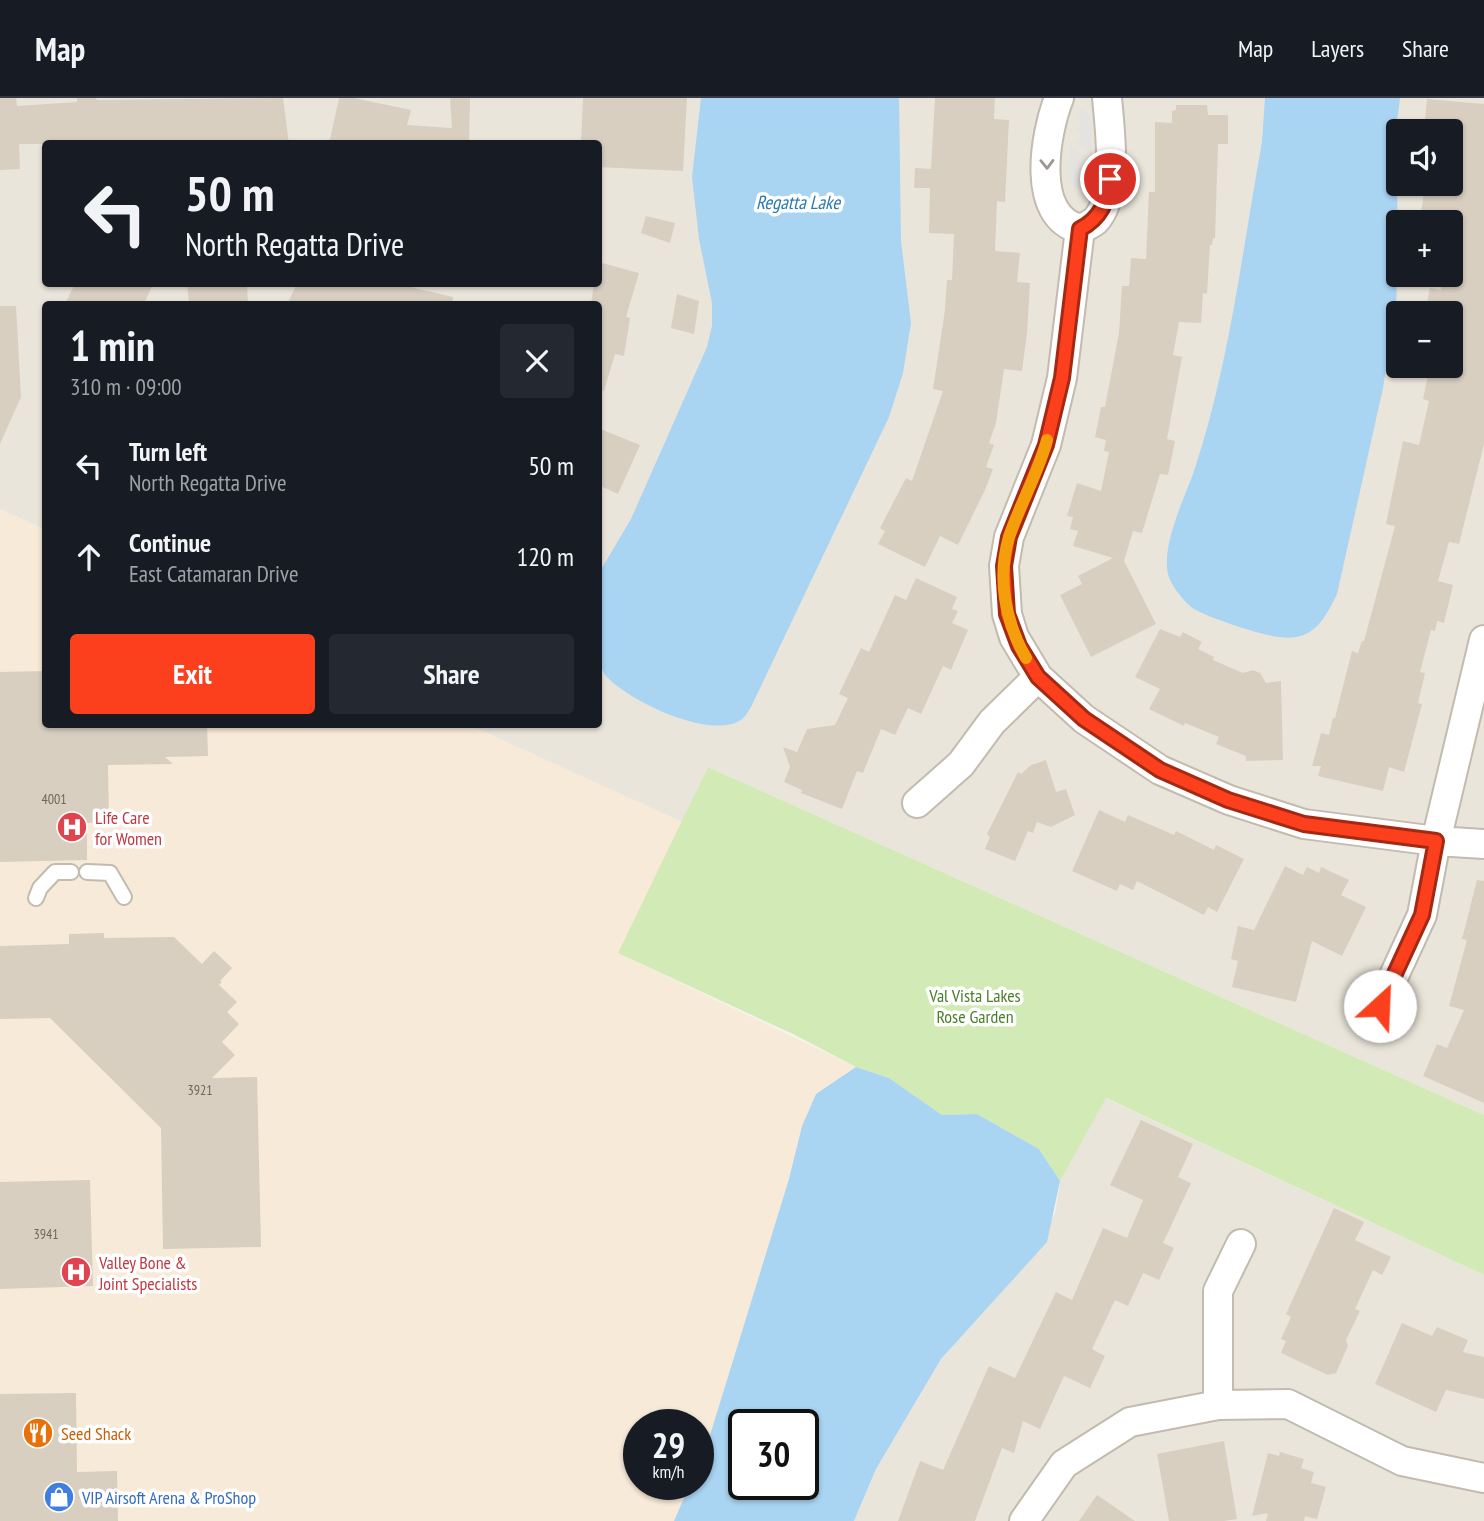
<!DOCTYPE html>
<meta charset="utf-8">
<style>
body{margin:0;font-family:"PT Sans Narrow",sans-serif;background:#242831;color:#f1f3f6;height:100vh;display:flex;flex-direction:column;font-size:26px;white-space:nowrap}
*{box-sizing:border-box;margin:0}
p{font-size:23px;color:#9ea1a6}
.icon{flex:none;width:38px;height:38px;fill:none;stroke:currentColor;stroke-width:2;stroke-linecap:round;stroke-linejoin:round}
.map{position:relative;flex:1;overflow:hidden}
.panel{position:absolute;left:42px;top:203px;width:560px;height:427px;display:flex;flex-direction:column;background:#171b24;border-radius:7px;box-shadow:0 2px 5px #0004}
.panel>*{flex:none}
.top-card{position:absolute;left:42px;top:42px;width:560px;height:147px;border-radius:7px;box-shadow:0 2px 5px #0004;background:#171b24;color:#f1f3f6;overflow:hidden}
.fabs{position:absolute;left:1386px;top:21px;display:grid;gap:14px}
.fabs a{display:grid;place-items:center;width:77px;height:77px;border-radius:7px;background:#171b24;box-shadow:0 2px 5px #0004;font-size:35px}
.speed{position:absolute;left:623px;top:1311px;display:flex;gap:14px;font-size:35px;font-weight:700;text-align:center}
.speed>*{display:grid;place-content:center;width:91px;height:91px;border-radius:50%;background:#171b24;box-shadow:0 2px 5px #0004;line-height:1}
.speed small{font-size:18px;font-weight:400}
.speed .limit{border:4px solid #111;border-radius:10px;background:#fff;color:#111}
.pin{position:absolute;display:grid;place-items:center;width:60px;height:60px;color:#fff;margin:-30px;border:4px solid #fff;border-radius:50%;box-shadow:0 2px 7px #0007}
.me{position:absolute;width:77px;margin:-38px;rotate:25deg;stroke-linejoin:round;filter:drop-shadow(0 0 5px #0008)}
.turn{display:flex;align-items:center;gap:24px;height:147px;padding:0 28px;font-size:32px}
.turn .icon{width:91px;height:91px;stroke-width:2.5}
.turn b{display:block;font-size:49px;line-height:60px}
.round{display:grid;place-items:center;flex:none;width:74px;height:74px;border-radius:7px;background:#242831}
.overview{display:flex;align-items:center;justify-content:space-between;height:119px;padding:0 28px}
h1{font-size:42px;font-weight:600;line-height:52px}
.button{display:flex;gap:14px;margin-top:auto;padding:14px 28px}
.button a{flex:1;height:80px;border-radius:7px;background:#fc3f1d;color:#fff;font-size:28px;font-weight:600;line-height:80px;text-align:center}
.button a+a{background:#242831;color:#f1f3f6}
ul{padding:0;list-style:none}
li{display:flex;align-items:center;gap:21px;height:91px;padding:0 28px}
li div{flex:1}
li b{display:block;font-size:26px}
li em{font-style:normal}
header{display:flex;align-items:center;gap:42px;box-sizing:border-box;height:98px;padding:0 35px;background:#171b24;border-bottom:2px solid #363941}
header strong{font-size:33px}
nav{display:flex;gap:38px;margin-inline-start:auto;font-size:24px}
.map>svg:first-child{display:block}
.residential{fill:#eae5da;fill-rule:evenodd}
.commercial{fill:#f7ead8}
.green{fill:#d2eab5}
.parking{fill:#e5e3e0}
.water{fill:#a9d4f2;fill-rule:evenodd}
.building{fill:#d8cfc1}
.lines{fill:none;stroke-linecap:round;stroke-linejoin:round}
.lane-casing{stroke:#c2bbae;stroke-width:18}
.street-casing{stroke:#c2bbae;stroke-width:32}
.lane{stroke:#fff;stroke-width:14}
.street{stroke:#fff;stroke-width:28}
.oneway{stroke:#9c9892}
.route-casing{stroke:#a42913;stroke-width:18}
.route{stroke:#fc3f1d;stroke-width:12}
.slow{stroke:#f59e0b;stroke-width:12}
.labels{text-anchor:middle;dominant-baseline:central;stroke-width:7;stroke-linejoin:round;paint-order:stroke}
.number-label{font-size:14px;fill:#6e675b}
.health-label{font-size:18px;fill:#be3a42;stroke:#fff;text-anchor:start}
.park-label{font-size:18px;fill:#4a7f2a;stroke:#fff}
.food-label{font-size:18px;fill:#c56008;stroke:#fff;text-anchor:start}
.shop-label{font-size:18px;fill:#366cbe;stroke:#fff;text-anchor:start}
.water-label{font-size:19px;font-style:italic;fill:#2e7ab2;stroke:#fff}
</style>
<header>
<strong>Map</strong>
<nav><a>Map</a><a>Layers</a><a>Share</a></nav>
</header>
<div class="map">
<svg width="1484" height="1423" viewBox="0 0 1484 1423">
<rect width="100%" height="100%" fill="#f6f3ec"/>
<path class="residential" d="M 0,0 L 1484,0 L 1484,1017 L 708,669 L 682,724 L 468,627 L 598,626 L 598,206 L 46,206 L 45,432 L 0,411 ZM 1398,33 L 1451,33 L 1451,86 L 1398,86 ZM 46,46 L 598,46 L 598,186 L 46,186 ZM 1398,124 L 1451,124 L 1451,177 L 1398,177 ZM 1398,215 L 1451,215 L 1451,268 L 1398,268 Z
M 1105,1000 L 1484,1177 L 1484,1423 L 854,1423 L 876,1371 L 941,1261 L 1009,1186 L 1055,1115 L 1060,1083 Z"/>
<path class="commercial" d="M 0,411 L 45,432 L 46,626 L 470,627 L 682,724 L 618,855 L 856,969 L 816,996 L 802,1028 L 789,1081 L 750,1208 L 706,1350 L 698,1367 L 698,1326 L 639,1326 L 639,1386 L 690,1386 L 674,1423 L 0,1423 Z"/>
<path class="green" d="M 708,669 L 1484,1017 L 1484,1177 L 1106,1000 L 1060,1083 L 1039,1051 L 977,1016 L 942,1017 L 889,980 L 856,969 L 795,937 L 618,855 Z"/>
<path class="parking" d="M 1081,11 L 1093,20 L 1091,56 L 1075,45 L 1082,36 L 1076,31 L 1082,23 L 1075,18 Z
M 1070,48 L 1086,58 L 1079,67 L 1085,71 L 1079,79 L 1084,83 L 1079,91 L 1067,83 Z"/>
<path class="water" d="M 701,0 L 899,0 L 901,143 L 911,225 L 903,275 L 889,319 L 751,609 C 748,614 745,619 741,622 C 709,642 629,603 606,578 C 603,574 601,568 598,564 L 599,475 L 631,421 L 707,249 L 712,228 L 712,205 L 699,141 L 692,79 Z
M 1265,0 L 1400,0 L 1396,31 L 1398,149 L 1396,210 L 1383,290 L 1337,496 C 1324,523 1312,544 1279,539 C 1261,537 1209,520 1194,511 C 1185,505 1175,492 1170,482 C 1158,455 1183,403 1193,376 C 1229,270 1242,154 1262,44 Z
M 856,969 L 889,980 L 942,1017 L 977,1016 L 1039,1051 L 1060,1083 L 1047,1144 L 941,1261 L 876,1371 L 854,1423 L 674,1423 L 690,1386 L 698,1386 L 698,1367 L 706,1350 L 789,1081 L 802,1028 L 816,996 ZM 744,1326 L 803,1326 L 803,1386 L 744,1386 Z"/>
<path class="building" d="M 0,0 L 16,0 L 17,8 L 77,4 L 77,0 L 96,0 L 97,2 L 283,0 L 289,46 L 19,46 L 20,71 L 0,72 Z
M 339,0 L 354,0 L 411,12 L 407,27 L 452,30 L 450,0 L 470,0 L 469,46 L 329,46 Z
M 583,0 L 687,0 L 683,73 L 598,69 L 598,46 L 581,46 Z
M 935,0 L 995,0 L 994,21 L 1009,22 L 1005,104 L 997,103 L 995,153 L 1020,155 L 1017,184 L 1030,185 L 1027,235 L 1022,273 L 1004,271 L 996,325 L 989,345 L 994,347 L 986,369 L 993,371 L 985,392 L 958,447 L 940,438 L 925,469 L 878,446 L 885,433 L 880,430 L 906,380 L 912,383 L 943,293 L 933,291 L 945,212 L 947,182 L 952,182 L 954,136 L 929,135 L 930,90 L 914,90 L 915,70 L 931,71 Z
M 1427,1 L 1484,6 L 1484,346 L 1459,446 L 1449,444 L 1438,483 L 1453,487 L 1444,525 L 1437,523 L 1435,533 L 1431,532 L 1420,574 L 1425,575 L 1418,605 L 1422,606 L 1404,674 L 1389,669 L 1383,693 L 1318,678 L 1321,668 L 1312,668 L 1321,635 L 1329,637 L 1333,620 L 1335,620 L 1352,553 L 1358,555 L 1362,543 L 1364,543 L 1395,428 L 1386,426 L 1403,343 L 1419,347 L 1429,303 L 1423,301 L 1430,268 L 1451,268 L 1451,215 L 1425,215 L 1430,190 L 1441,192 L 1443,177 L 1451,177 L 1451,124 L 1435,124 L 1436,119 L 1421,116 L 1425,86 L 1451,86 L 1451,33 L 1437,33 L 1438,22 L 1425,21 Z
M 1176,7 L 1207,7 L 1208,17 L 1228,17 L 1228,46 L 1218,46 L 1215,141 L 1213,140 L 1212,147 L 1210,147 L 1207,196 L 1203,195 L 1201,225 L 1179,224 L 1173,257 L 1182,259 L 1167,341 L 1175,343 L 1168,377 L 1160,376 L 1142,435 L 1133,433 L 1124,463 L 1156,526 L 1091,559 L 1060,497 L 1082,486 L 1078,478 L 1113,460 L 1073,448 L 1078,433 L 1070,431 L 1073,419 L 1067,418 L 1077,385 L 1101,393 L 1109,354 L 1104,353 L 1106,342 L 1095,339 L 1101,309 L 1105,309 L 1119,235 L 1122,188 L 1129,188 L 1131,160 L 1146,161 L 1149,94 L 1155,94 L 1155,24 L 1172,25 L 1172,13 L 1176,12 Z
M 646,118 L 675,125 L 670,145 L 641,135 Z
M 602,165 L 639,175 L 626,219 L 630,220 L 624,258 L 615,256 L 604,293 L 598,292 L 598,206 L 591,206 L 594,186 L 598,186 L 598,171 Z
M 75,186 L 153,186 L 144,206 L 65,206 Z
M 187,186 L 247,186 L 248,206 L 189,206 Z
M 297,186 L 397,186 L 453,199 L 452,206 L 287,206 Z
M 677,196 L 699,203 L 694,236 L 671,230 Z
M 0,208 L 16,208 L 21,299 L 0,346 Z
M 598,330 L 640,347 L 618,396 L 598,387 Z
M 916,480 L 957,499 L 952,511 L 958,513 L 952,525 L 968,532 L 951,572 L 943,568 L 921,616 L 908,610 L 895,637 L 881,631 L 863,675 L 857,673 L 842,711 L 801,695 L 802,692 L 784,684 L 790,669 L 783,649 L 797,654 L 807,631 L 835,627 L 848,600 L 839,596 L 861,550 L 869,554 L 895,497 L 906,502 Z
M 1160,531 L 1180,539 L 1183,534 L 1202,544 L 1198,551 L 1214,559 L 1213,562 L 1243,575 L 1253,572 L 1260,575 L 1266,585 L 1281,583 L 1283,662 L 1246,663 L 1246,658 L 1216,646 L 1219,639 L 1185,625 L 1184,628 L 1149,611 L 1160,591 L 1135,579 Z
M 46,573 L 46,626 L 207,626 L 208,658 L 165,659 L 173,666 L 108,667 L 109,724 L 87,725 L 87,762 L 0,764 L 0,574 Z
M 1046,662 L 1056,694 L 1066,691 L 1075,717 L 1051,729 L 1037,724 L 1033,735 L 1028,733 L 1015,763 L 985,751 L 990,739 L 987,736 L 1018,674 L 1021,676 L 1031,667 Z
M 1099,712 L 1125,724 L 1128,717 L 1174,737 L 1176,733 L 1214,752 L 1216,747 L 1244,761 L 1217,814 L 1208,809 L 1204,817 L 1137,783 L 1133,792 L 1120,786 L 1117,793 L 1072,773 Z
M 1285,768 L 1303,777 L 1307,769 L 1319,775 L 1321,769 L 1349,782 L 1341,797 L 1366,809 L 1342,858 L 1312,843 L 1296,904 L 1232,889 L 1238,863 L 1231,861 L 1238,828 L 1254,832 Z
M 1477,782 L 1484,783 L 1484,1005 L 1423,978 L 1437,946 L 1447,950 L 1464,912 L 1449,908 L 1467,842 L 1462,841 Z
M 104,835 L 104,840 L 174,839 L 202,866 L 214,853 L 232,870 L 220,883 L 222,884 L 219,887 L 237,904 L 227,914 L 239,926 L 222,944 L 235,957 L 212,980 L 257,979 L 261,1149 L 163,1151 L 161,1030 L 50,920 L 0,921 L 0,848 L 69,846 L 69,836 Z
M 1141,1022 L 1193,1046 L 1178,1079 L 1191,1085 L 1163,1145 L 1174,1150 L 1159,1182 L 1143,1175 L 1128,1208 L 1115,1202 L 1092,1251 L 1105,1258 L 1090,1290 L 1064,1278 L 1040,1331 L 1023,1323 L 1014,1355 L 1002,1350 L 975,1423 L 898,1423 L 920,1363 L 943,1372 L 989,1268 L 1015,1280 L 1056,1194 L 1072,1202 L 1103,1130 L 1127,1140 L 1143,1102 L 1110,1087 Z
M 90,1082 L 93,1188 L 0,1191 L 0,1084 Z
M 1334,1110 L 1364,1124 L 1355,1142 L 1391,1159 L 1382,1177 L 1373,1172 L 1355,1211 L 1360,1213 L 1346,1242 L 1348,1248 L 1336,1275 L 1328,1277 L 1281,1255 L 1286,1243 L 1281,1241 L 1291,1219 L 1286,1216 Z
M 1402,1225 L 1432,1238 L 1437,1229 L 1468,1242 L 1463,1254 L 1484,1259 L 1484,1301 L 1446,1292 L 1436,1314 L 1375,1286 Z
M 76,1295 L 77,1374 L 117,1373 L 118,1423 L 0,1423 L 0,1296 Z
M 1224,1343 L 1237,1421 L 1224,1423 L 1169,1423 L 1157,1356 Z
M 1280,1354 L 1304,1361 L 1301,1370 L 1314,1374 L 1311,1385 L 1326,1389 L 1317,1421 L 1305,1418 L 1304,1423 L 1266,1423 L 1268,1415 L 1252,1418 L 1268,1355 L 1279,1358 Z
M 1097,1397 L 1135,1423 L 1079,1423 Z"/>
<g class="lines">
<g class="lane-casing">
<path id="lane" d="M 87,774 L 110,775 L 124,799
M 36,800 L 40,790 L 55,774 L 71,774"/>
</g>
<g class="street-casing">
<path id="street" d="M 1059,0 C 1045,36 1030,119 1080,131 C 1085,129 1091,126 1095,123 C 1119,99 1110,32 1107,0
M 1080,131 L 1062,280 L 1046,347 L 1009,439 L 1004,468 L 1007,516 L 1014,539 L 1038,579 L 1084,621 L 1160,672 L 1229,702 L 1304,726 L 1436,743 L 1484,746
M 917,705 L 961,666 L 992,624 L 1038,579
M 1380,908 L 1422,817 L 1436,743 L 1484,542
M 1218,1307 L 1218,1193 L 1241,1146
M 1024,1423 L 1064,1366 L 1130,1324 L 1218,1307 L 1288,1306 L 1402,1363 L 1484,1380"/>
</g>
<use href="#lane" class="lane"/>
<use href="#street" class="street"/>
</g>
<defs><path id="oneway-chevron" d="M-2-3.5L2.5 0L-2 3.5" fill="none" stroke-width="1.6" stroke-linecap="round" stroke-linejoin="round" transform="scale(1.75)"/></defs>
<use class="oneway" href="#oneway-chevron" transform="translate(1047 66) rotate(89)"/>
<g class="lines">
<g class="route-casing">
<path id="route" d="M 1110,81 C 1107,104 1101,120 1080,131 L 1062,280 L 1046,347 L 1009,439 L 1004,468 L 1007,516 L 1019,548 L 1038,579 L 1084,621 L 1160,672 L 1228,702 L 1304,726 L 1436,743 L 1422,817 L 1380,908"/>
</g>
<use href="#route" class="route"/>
<path class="slow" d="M 1026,560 C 1005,523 997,480 1009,439 C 1020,406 1038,376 1047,342"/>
</g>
<defs>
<g id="hospital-disc" transform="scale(1.575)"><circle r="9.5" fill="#e0444e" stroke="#fff"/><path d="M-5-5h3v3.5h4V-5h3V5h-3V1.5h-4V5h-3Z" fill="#fff"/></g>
<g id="restaurant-disc" transform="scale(1.575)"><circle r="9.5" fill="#e8710a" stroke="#fff"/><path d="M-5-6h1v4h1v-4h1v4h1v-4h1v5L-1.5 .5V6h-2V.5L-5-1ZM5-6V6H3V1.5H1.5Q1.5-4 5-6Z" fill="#fff"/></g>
<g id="shop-disc" transform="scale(1.575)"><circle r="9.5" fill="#3f7fe0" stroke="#fff"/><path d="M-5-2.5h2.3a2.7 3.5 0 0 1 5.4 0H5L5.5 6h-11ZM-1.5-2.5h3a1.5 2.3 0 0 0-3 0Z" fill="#fff"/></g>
</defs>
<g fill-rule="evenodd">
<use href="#hospital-disc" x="72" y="729"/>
<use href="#hospital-disc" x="76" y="1174"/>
<use href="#restaurant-disc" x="38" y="1335"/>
<use href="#shop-disc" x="59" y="1399"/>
</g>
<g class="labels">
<g class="number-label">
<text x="54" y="701">4001</text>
<text x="200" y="992">3921</text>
<text x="46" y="1136">3941</text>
</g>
<g class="health-label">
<text x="95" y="719">Life Care<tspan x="95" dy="21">for Women</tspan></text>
<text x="99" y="1164">Valley Bone &amp;<tspan x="99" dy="21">Joint Specialists</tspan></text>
</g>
<g class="park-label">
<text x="975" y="897">Val Vista Lakes<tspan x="975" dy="21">Rose Garden</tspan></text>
</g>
<g class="food-label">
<text x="61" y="1335">Seed Shack</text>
</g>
<g class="shop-label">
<text x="82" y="1399">VIP Airsoft Arena &amp; ProShop</text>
</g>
<g class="water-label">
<text x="798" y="104">Regatta Lake</text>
</g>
</g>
</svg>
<div class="fabs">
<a><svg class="icon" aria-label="sound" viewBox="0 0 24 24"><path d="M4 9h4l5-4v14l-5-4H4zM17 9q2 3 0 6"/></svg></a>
<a>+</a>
<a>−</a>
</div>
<div class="speed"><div>29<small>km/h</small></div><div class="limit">30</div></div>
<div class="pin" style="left:1110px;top:81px;background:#d93025"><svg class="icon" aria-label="arrive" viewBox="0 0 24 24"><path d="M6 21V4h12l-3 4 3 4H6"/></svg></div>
<svg class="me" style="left:1380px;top:908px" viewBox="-20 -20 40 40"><circle r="19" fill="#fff"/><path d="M0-13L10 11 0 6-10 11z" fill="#fc3f1d"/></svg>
<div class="top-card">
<div class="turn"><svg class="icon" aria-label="left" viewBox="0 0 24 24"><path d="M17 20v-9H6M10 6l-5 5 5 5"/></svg><div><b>50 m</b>North Regatta Drive</div></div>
</div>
<section class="panel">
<div class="overview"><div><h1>1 min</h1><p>310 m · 09:00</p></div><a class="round"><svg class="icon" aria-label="close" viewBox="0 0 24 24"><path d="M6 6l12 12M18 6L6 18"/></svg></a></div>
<ul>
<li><svg class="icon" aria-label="left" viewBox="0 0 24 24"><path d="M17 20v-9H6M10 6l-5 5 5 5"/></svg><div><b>Turn left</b><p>North Regatta Drive</p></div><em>50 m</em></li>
<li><svg class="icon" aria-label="ahead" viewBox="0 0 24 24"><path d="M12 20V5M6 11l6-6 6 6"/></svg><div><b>Continue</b><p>East Catamaran Drive</p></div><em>120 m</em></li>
</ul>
<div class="button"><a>Exit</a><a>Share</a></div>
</section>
</div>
